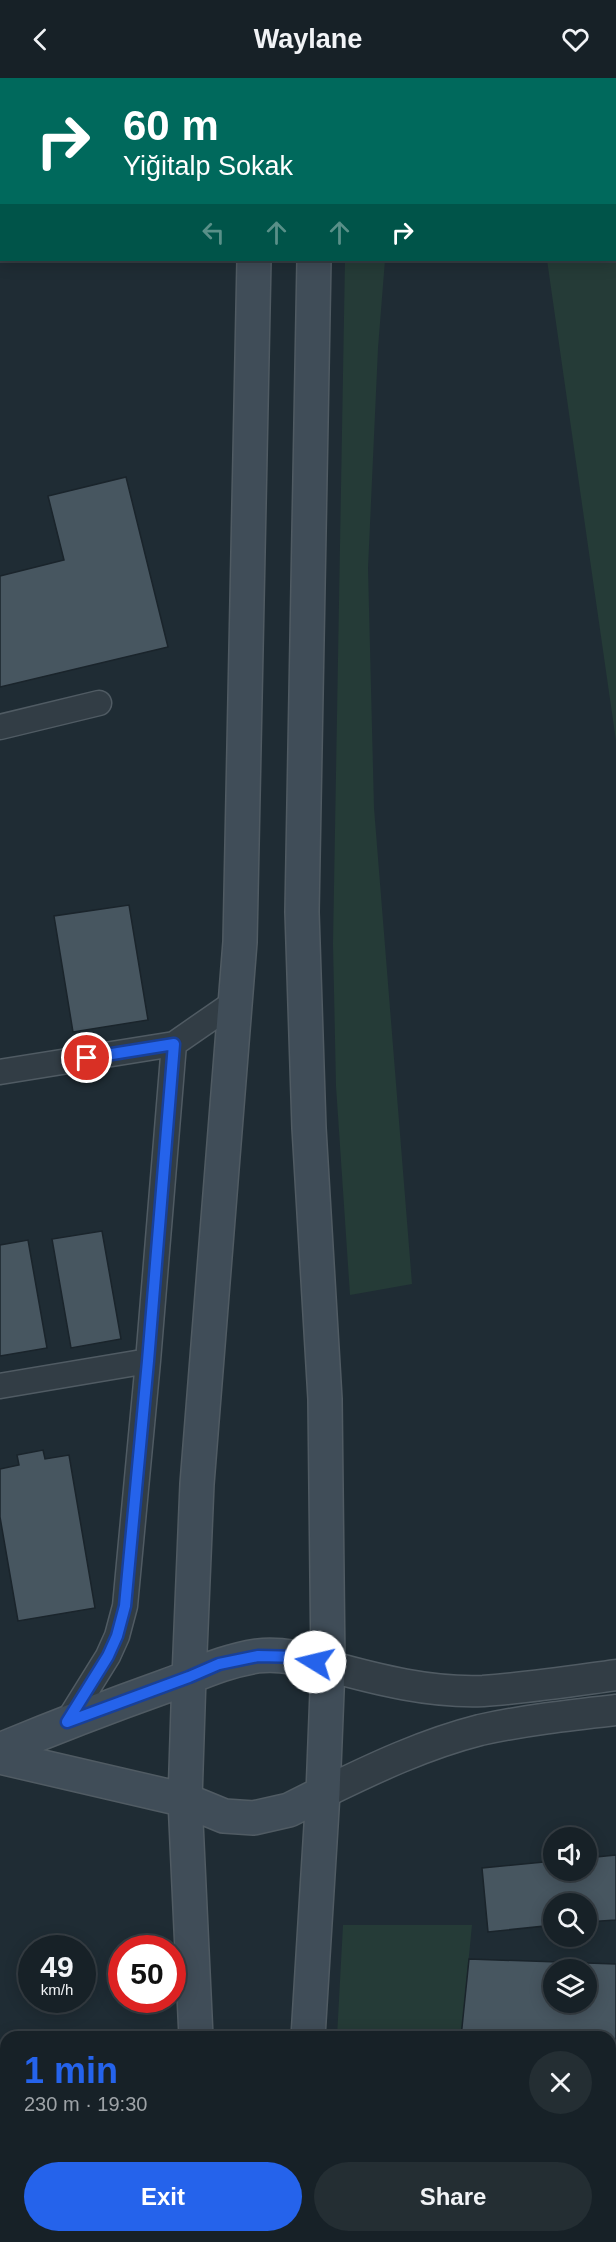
<!DOCTYPE html>
<meta charset="utf-8">
<style>
body{margin:0;font-family:Helvetica,sans-serif;background:#242e33;color:#f1f3f6;height:100vh;display:flex;flex-direction:column;font-size:22px;white-space:nowrap}
*{box-sizing:border-box;margin:0}
p{font-size:20px;color:#9ea3a7}
.icon{flex:none;width:33px;height:33px;fill:none;stroke:currentColor;stroke-width:2;stroke-linecap:round;stroke-linejoin:round}
.map{position:relative;flex:1;overflow:hidden}
.details{position:absolute;left:0px;top:1953px;width:616px;height:212px;display:flex;flex-direction:column;background:#172127;border-radius:18px 18px 0 0;box-shadow:0 3px 15px #0003,0 0 0 2px #363e44}
.details>*{flex:none}
.hud{position:absolute;left:0px;top:0px;width:616px;height:183px;box-shadow:0 3px 15px #0003,0 0 0 2px #363e44;background:#00695c;color:#fff;overflow:hidden}
.buttons{position:absolute;left:543px;top:1749px;display:grid;gap:12px}
.buttons a{display:grid;place-items:center;width:54px;height:54px;border-radius:50%;background:#172127;box-shadow:0 3px 15px #0003,0 0 0 2px #363e44;font-size:30px}
.speed{position:absolute;left:18px;top:1857px;display:flex;gap:12px;font-size:30px;font-weight:700;text-align:center}
.speed>*{display:grid;place-content:center;width:78px;height:78px;border-radius:50%;background:#172127;box-shadow:0 3px 15px #0003,0 0 0 2px #363e44;line-height:1}
.speed small{font-size:15px;font-weight:400}
.speed .limit{border:9px solid #d22;background:#fff;color:#111}
.pin{position:absolute;display:grid;place-items:center;width:51px;height:51px;color:#fff;margin:-26px;border:3px solid #fff;border-radius:50%;box-shadow:0 2px 6px #0007}
.me{position:absolute;width:66px;margin:-33px;rotate:279deg;stroke-linejoin:round;filter:drop-shadow(0 0 4px #0008)}
.turn{display:flex;align-items:center;gap:21px;height:126px;padding:0 24px;font-size:27px}
.turn .icon{width:78px;height:78px;stroke-width:2.5}
.turn b{display:block;font-size:42px;line-height:51px}
.lanes{display:flex;align-items:center;height:57px;padding:0 24px;background:#0003;justify-content:center;gap:30px;direction:ltr}
.lanes .off{opacity:.35}
.round{display:grid;place-items:center;flex:none;width:63px;height:63px;border-radius:32px;background:#242e33}
.summary{display:flex;align-items:center;justify-content:space-between;height:102px;padding:0 24px}
h1{font-size:36px;font-weight:600;line-height:45px;color:#2563eb}
.action{display:flex;gap:12px;margin-top:auto;padding:12px 24px}
.action a{flex:1;height:69px;border-radius:36px;background:#2563eb;color:#fff;font-size:24px;font-weight:600;line-height:69px;text-align:center}
.action a+a{background:#242e33;color:#f1f3f6}
header{display:flex;justify-content:space-between;align-items:center;height:78px;padding:0 24px;background:#172127;font-size:27px;font-weight:600}
.map>svg:first-child{display:block}
.green{fill:#253b37}
.building{fill:#475660;stroke:#1a242b;stroke-width:1.5;fill-rule:evenodd}
.lines{fill:none;stroke-linecap:round;stroke-linejoin:round}
.minor-casing{stroke:#505b63;stroke-width:27}
.tertiary-casing{stroke:#505b63;stroke-width:33}
.secondary-casing{stroke:#505b63;stroke-width:36}
.minor{stroke:#323d45;stroke-width:24}
.tertiary{stroke:#323d45;stroke-width:30}
.secondary{stroke:#404d58;stroke-width:33}
.route-casing{stroke:#184099;stroke-width:15}
.route{stroke:#2563eb;stroke-width:10}
</style>
<header><svg class="icon" aria-label="back" viewBox="0 0 24 24"><path d="M15 5l-7 7 7 7"/></svg>Waylane<svg class="icon" aria-label="heart" viewBox="0 0 24 24"><path d="M12 20l-8-8c-3-5 5-10 8-4 3-6 11-1 8 4z"/></svg></header>
<div class="map">
<svg width="616" height="2164" viewBox="0 0 616 2164">
<rect width="100%" height="100%" fill="#1f2c34"/>
<path class="green" d="M 520,0 L 616,0 L 616,663 L 547,182 L 615,182 L 615,2 Z
M 345,182 L 385,182 L 378,270 L 368,490 L 374,730 L 412,1206 L 350,1217 L 336,1008 L 333,866 Z
M 343,1847 L 472,1847 L 461,1959 L 337,1959 Z
M 324,2158 L 442,2158 L 442,2159 L 441,2164 L 323,2164 Z"/>
<path class="building" d="M 126,399 L 168,569 L 0,609 L 0,498 L 64,482 L 48,418 Z
M 129,827 L 148,942 L 73,954 L 54,838 Z
M 102,1153 L 121,1261 L 71,1270 L 52,1161 Z
M 28,1162 L 47,1270 L 0,1278 L 0,1167 Z
M 43,1372 L 45,1381 L 69,1377 L 95,1530 L 18,1543 L 0,1439 L 0,1391 L 19,1387 L 17,1377 Z
M 616,1777 L 616,1842 L 586,1844 L 586,1826 L 554,1826 L 554,1847 L 488,1854 L 482,1790 L 554,1783 L 554,1792 L 586,1792 L 586,1780 Z
M 469,1881 L 616,1886 L 616,2061 L 610,2063 L 610,1959 L 461,1959 ZM 554,1892 L 586,1892 L 586,1924 L 554,1924 Z"/>
<g class="lines">
<g class="minor-casing">
<path id="minor" d="M 0,649 L 99,625
M 174,966 L 236,923
M 0,994 L 174,966 L 148,1283 L 125,1528 L 117,1558 L 108,1578 L 67,1644
M 0,1308 L 148,1283"/>
</g>
<g class="tertiary-casing">
<path id="tertiary" d="M 328,1588 C 379,1602 430,1615 483,1613 C 527,1610 572,1603 616,1597
M 323,1715 C 374,1690 425,1666 480,1652 C 525,1642 571,1637 616,1632"/>
</g>
<g class="secondary-casing">
<path id="secondary" d="M 262,2 L 262,0
M 316,2 L 316,0
M 0,1672 C 55,1649 110,1628 166,1608 C 196,1597 224,1583 257,1578 C 281,1575 305,1581 328,1588
M 0,1679 L 185,1722 L 224,1738 L 254,1740 L 289,1732 L 323,1715
M 196,1959 L 185,1722 L 189,1599 L 197,1406 L 240,864 L 254,182
M 308,1959 L 323,1715 L 328,1588 L 325,1321 L 309,1050 L 302,834 L 314,182
M 204,2158 L 205,2164
M 295,2164 L 295,2158"/>
</g>
<use href="#minor" class="minor"/>
<use href="#tertiary" class="tertiary"/>
<use href="#secondary" class="secondary"/>
</g>
<g class="lines">
<g class="route-casing">
<path id="route" d="M 87,980 L 174,966 L 148,1283 L 125,1528 L 117,1558 L 108,1578 L 67,1644 L 189,1599 L 219,1586 L 258,1578 L 302,1579 L 315,1584"/>
</g>
<use href="#route" class="route"/>
</g>
</svg>
<div class="buttons">
<a><svg class="icon" aria-label="sound" viewBox="0 0 24 24"><path d="M4 9h4l5-4v14l-5-4H4zM17 9q2 3 0 6"/></svg></a>
<a><svg class="icon" aria-label="search" viewBox="0 0 24 24"><circle cx="10" cy="10" r="6"/><path d="M15 15l6 6"/></svg></a>
<a><svg class="icon" aria-label="layers" viewBox="0 0 24 24"><path d="M12 4l9 5-9 5-9-5zM3 14l9 5 9-5"/></svg></a>
</div>
<div class="speed"><div>49<small>km/h</small></div><div class="limit">50</div></div>
<div class="pin" style="left:87px;top:980px;background:#d93025"><svg class="icon" aria-label="arrive" viewBox="0 0 24 24"><path d="M6 21V4h12l-3 4 3 4H6"/></svg></div>
<svg class="me" style="left:315px;top:1584px" viewBox="-20 -20 40 40"><circle r="19" fill="#fff"/><path d="M0-13L10 11 0 6-10 11z" fill="#2563eb"/></svg>
<div class="hud">
<div class="turn"><svg class="icon" aria-label="right" viewBox="0 0 24 24"><path d="M7 20v-9h11M14 6l5 5-5 5"/></svg><div><b>60 m</b>Yiğitalp Sokak</div></div>
<div class="lanes"><svg class="icon off" aria-label="left" viewBox="0 0 24 24"><path d="M17 20v-9H6M10 6l-5 5 5 5"/></svg><svg class="icon off" aria-label="ahead" viewBox="0 0 24 24"><path d="M12 20V5M6 11l6-6 6 6"/></svg><svg class="icon off" aria-label="ahead" viewBox="0 0 24 24"><path d="M12 20V5M6 11l6-6 6 6"/></svg><svg class="icon" aria-label="right" viewBox="0 0 24 24"><path d="M7 20v-9h11M14 6l5 5-5 5"/></svg></div>
</div>
<section class="details">
<div class="summary"><div><h1>1 min</h1><p>230 m · 19:30</p></div><a class="round"><svg class="icon" aria-label="close" viewBox="0 0 24 24"><path d="M6 6l12 12M18 6L6 18"/></svg></a></div>
<div class="action"><a>Exit</a><a>Share</a></div>
</section>
</div>
